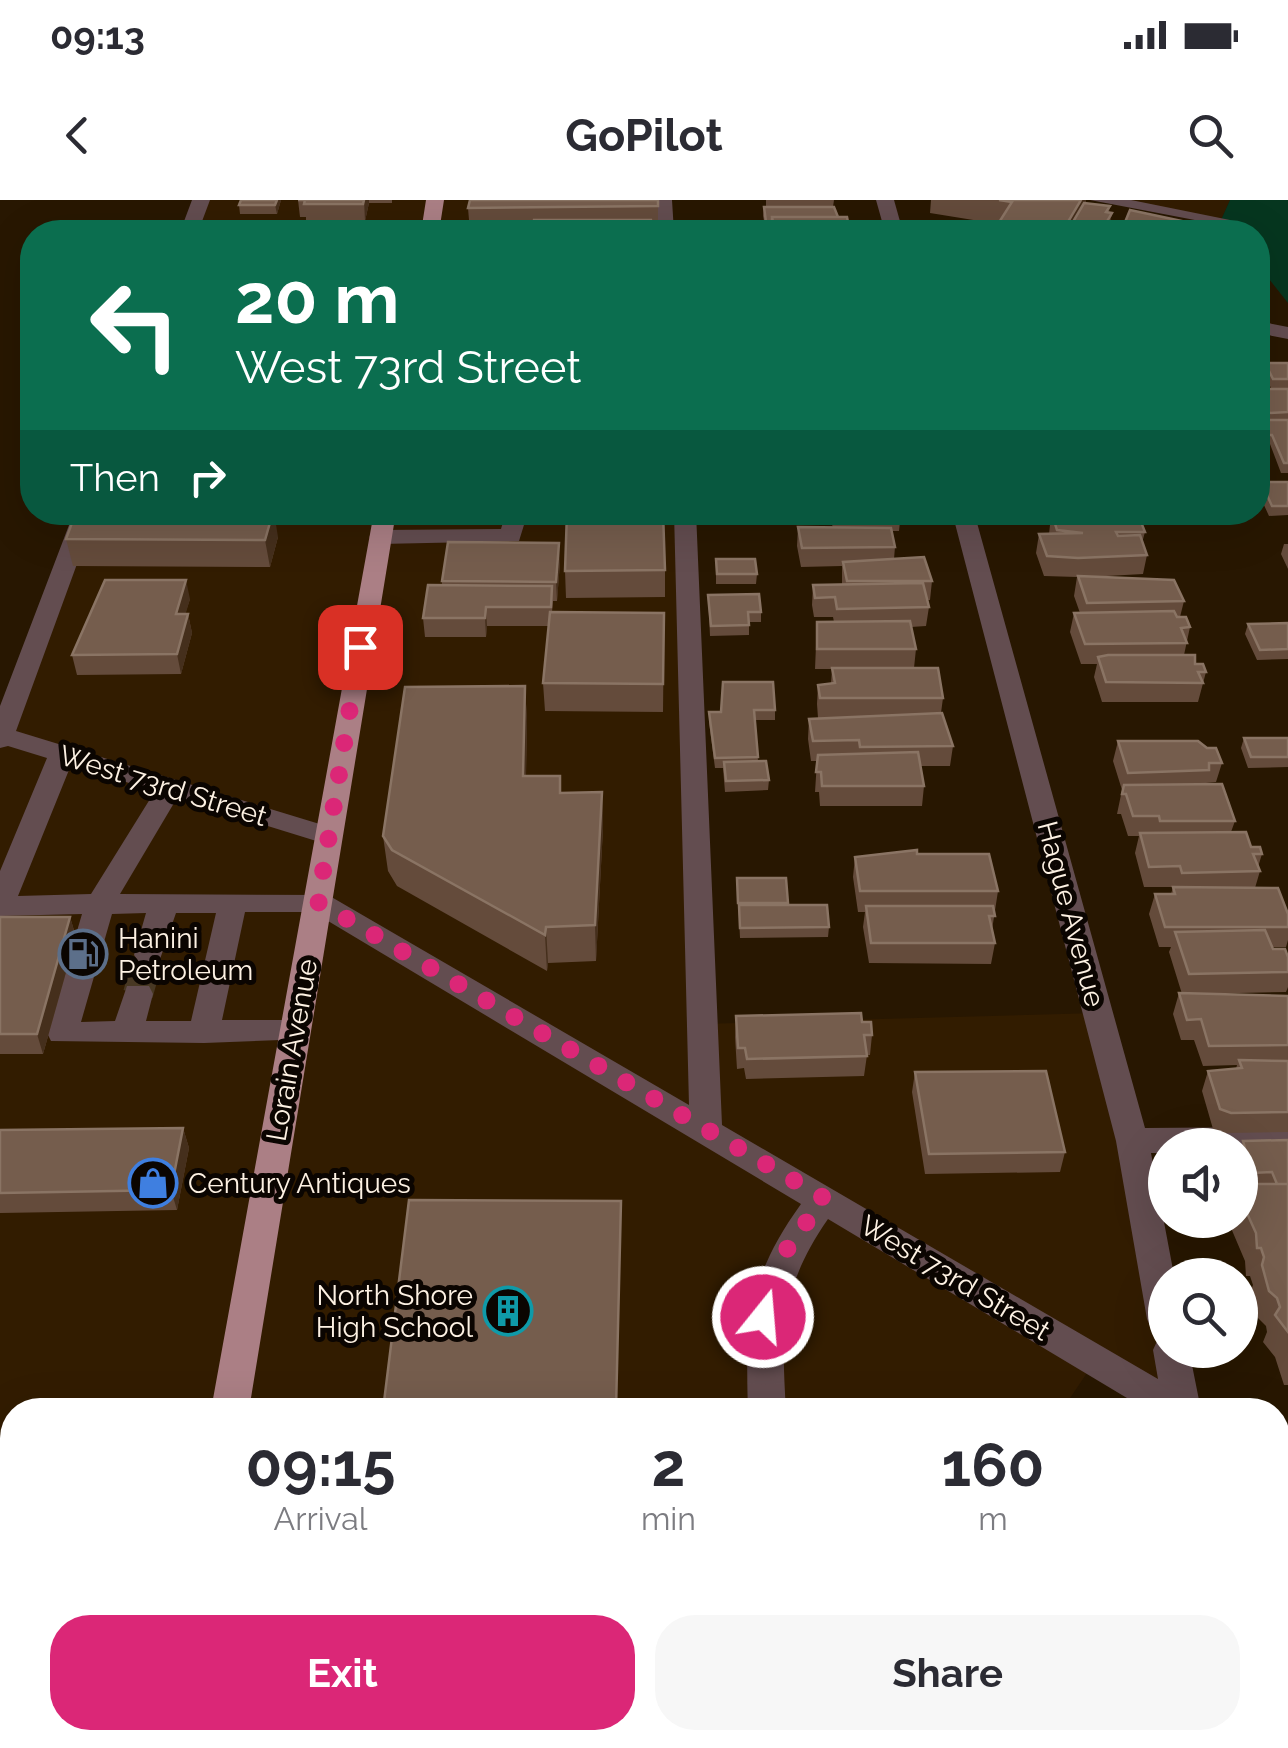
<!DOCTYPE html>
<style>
body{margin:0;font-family:Raleway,sans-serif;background:#f7f7f7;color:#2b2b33;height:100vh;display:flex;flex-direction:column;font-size:38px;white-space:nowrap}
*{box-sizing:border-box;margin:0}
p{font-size:32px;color:#7c7c81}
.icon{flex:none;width:55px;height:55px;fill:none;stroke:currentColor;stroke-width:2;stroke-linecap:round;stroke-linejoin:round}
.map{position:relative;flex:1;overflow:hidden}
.panel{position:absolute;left:0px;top:1198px;width:1290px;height:352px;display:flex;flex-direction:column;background:#fff;border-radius:40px 40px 0 0;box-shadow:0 10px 40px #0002}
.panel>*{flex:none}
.guide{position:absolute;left:20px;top:20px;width:1250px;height:305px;border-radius:40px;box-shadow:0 10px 40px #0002;background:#0b6e4f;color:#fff;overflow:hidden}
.buttons{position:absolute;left:1148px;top:928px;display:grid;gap:20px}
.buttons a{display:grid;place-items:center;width:110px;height:110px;border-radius:50%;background:#fff;box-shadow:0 10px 40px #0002;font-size:50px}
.pin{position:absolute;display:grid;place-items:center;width:85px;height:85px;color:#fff;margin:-42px;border-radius:20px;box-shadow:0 5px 15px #0006}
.me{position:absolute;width:110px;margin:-55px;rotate:17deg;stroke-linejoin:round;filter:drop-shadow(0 0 8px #0008)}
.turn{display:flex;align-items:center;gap:35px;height:210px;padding:0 50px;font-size:45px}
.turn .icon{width:130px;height:130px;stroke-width:2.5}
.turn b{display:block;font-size:70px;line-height:85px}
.then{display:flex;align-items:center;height:95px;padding:0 50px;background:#0003;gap:20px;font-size:38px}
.eta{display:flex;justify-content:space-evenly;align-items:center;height:170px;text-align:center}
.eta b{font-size:60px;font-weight:700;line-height:70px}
.primary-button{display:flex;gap:20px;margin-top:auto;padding:20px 50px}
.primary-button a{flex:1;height:115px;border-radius:40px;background:#db2777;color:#fff;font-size:40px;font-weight:700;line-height:115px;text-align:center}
.primary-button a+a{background:#f7f7f7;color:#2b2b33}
.status{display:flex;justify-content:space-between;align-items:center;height:70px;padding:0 50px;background:#fff;direction:ltr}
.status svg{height:28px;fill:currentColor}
header{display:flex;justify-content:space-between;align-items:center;height:130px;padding:0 50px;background:#fff;font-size:45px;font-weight:700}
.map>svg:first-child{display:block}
.built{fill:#321c00}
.green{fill:#06361f}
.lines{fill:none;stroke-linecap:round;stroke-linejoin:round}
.minor-tunnel{stroke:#483823;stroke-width:30;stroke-dasharray:30 15;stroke-linecap:butt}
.minor{fill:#634d50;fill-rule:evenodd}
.major{fill:#ab7f85;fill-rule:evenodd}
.wall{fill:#644b3b}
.shaded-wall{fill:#452f1c}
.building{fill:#755d4d;stroke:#8a7464;stroke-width:2.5}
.route{stroke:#db2777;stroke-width:18;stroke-dasharray:0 32.4}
.labels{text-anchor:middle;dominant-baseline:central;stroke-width:10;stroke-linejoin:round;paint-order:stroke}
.street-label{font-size:28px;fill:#fdf1e3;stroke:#0b0501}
.poi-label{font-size:28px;fill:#fdf1e3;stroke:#0b0501;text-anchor:start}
</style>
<div class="status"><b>09:13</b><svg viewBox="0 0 49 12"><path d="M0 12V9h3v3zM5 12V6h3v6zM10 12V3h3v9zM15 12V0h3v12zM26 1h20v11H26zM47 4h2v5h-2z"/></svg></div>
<header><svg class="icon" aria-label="back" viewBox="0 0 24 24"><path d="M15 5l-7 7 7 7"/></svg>GoPilot<svg class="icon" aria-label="search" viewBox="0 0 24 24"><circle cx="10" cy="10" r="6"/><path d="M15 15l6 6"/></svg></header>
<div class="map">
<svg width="1288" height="1548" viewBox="0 0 1288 1548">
<rect width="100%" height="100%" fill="#281701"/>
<path class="built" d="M 201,0 L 663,0 L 665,32 L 189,32 Z
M 1099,0 L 1230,0 L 1221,20 Z
M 85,313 L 685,313 L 702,824 L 1097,813 L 1165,1119 L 1165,1150 L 1182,1210 L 1095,1161 L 1062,1210 L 12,1210 L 12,1538 L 749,1538 L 738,1548 L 0,1548 L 0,535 Z"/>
<path class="green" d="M 1230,0 L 1288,0 L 1288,103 L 1258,65 L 1258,32 L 1231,32 L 1221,20 Z"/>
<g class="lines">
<path class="minor-tunnel" d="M 138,794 L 149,755"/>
<path class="minor" d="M 192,0 L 210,0 L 198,32 L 180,32 Z
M 654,0 L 672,0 L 674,32 L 656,32 Z
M 876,0 L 894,0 L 903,32 L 885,32 Z
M 1090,0 L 1131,0 L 1230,20 L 1221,25 Z
M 1258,121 L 1288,127 L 1288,139 L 1258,133 Z
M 74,312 L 96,312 L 16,531 L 336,629 L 340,635 L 326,644 L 177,598 L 120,694 L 328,695 L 689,905 L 674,312 L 696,312 L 722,925 L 1158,1179 L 1153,1150 L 1158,1139 L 1165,1137 L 1165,1150 L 1189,1150 L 1201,1210 L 1147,1210 L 828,1019 C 781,1087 781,1130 786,1210 L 748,1210 C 745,1123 749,1076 801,1004 L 313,712 L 245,712 L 222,820 L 296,820 L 307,823 L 311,831 L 307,839 L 204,843 L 51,841 L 47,833 L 82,714 L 0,716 L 0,671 L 47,558 L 8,546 L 0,548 L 0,506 ZM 71,565 L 155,591 L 91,694 L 18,696 ZM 146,713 L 134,755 L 139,762 L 159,762 L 176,713 L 216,713 L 191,821 L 146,821 L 153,794 L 149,786 L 127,786 L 115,821 L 81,822 L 112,714 Z
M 506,312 L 528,312 L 519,341 L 380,344 L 369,337 L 380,330 L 501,329 Z
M 952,312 L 974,312 L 1145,928 L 1288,927 L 1288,953 L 1240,953 L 1240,945 L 1165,945 L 1165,953 L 1151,953 L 1174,1075 L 1165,1075 L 1165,1134 L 1152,1130 L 1147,1119 L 1116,941 Z
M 1278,1249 L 1288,1253 L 1288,1289 L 1278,1285 Z
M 721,1538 L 770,1538 L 766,1548 L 717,1548 Z
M 843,1538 L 897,1538 L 901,1548 L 847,1548 Z"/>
<path class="major" d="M 426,0 L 444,0 L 439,32 L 421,32 Z
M 374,312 L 396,312 L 249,1210 L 211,1210 Z
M 154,1538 L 196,1538 L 194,1548 L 152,1548 Z"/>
</g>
<path class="wall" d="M 281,0 L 277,14 L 240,14 L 239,5 Z
M 298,0 L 392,0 L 392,3 L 369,3 L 365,21 L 306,21 L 306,17 L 300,17 Z
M 766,0 L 834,0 L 833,7 L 838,17 L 850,32 L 772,32 L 772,30 L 766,30 L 763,16 L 764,7 L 766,7 Z
M 931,0 L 1086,0 L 1086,3 L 1110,6 L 1109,12 L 1112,13 L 1108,32 L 995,32 L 998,24 L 930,13 Z
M 658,6 L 658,30 L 470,32 L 468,8 Z
M 1265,163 L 1288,163 L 1288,188 L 1271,188 L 1263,172 Z
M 1258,189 L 1288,189 L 1288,273 L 1281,273 L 1270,244 L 1259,244 L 1258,241 L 1258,228 L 1263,228 L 1264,220 L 1266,220 L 1258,204 Z
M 1261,282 L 1288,282 L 1288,315 L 1269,316 L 1258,292 Z
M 826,312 L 901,312 L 899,331 L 891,331 L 895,347 L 894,359 L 932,381 L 930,400 L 927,400 L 929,407 L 926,426 L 911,427 L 916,449 L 914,468 L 943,498 L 941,513 L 953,546 L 950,566 L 921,566 L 924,586 L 922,606 L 820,606 L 819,592 L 815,592 L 817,561 L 811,561 L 808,539 L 809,519 L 856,518 L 818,518 L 817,504 L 818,485 L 831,483 L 832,469 L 815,469 L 817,422 L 834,422 L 833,417 L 814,417 L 812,405 L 813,385 L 842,385 L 842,366 L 801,367 L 797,346 L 798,327 L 833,327 Z
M 1045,312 L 1141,312 L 1139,317 L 1145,332 L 1142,343 L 1147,355 L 1143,374 L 1089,377 L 1184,401 L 1180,417 L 1190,427 L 1184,455 L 1206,472 L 1198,502 L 1102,502 L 1094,477 L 1097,464 L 1081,464 L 1070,432 L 1074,413 L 1080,413 L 1074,396 L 1077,377 L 1044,376 L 1036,353 L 1039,334 L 1049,334 L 1051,316 L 1046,315 Z
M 278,337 L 270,367 L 73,366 L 66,339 Z
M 1284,344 L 1288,344 L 1288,369 L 1281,354 Z
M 716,359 L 757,374 L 756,384 L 716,384 Z
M 560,362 L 557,401 L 553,401 L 552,412 L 664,413 L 663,512 L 545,511 L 543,483 L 549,426 L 487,426 L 486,437 L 425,437 L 423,418 L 442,385 L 442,381 Z
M 665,370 L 665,397 L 566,398 L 565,371 Z
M 708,395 L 761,412 L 761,422 L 749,422 L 749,435 L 710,436 Z
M 190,399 L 185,414 L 188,414 L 192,433 L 181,474 L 77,475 L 72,455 Z
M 1288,423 L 1288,459 L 1257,460 L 1245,434 L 1248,424 Z
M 525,486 L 527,521 L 526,576 L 561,593 L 602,592 L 603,628 L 596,761 L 548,763 L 547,771 L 397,686 L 388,671 L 383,636 Z
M 775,510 L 775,520 L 755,520 L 758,561 L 769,580 L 768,590 L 725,592 L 723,568 L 715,568 L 709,522 L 709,512 Z
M 1244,538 L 1288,538 L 1288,567 L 1248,568 L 1241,548 Z
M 1118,541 L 1222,563 L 1216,582 L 1206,583 L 1205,584 L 1235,621 L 1231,632 L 1262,654 L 1258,667 L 1260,671 L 1255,688 L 1288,714 L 1288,740 L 1286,747 L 1272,747 L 1273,749 L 1288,757 L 1288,787 L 1286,792 L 1194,794 L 1288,796 L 1288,932 L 1224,933 L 1213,929 L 1202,891 L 1208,871 L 1236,869 L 1237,865 L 1203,866 L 1194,840 L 1181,840 L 1173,814 L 1179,793 L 1182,794 L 1169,752 L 1171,747 L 1159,747 L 1149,714 L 1155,694 L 1171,694 L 1173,687 L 1175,687 L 1144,687 L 1135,653 L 1139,636 L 1128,636 L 1121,614 L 1117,614 L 1122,590 L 1113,561 Z
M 917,654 L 998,691 L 992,730 L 995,743 L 991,764 L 869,763 L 863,727 L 865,712 L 858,712 L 853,677 L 855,657 Z
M 737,678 L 786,678 L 788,705 L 829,727 L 828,737 L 740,738 Z
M 0,717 L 70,717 L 76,737 L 43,854 L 0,854 Z
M 736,816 L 862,822 L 872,835 L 870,855 L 867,855 L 864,876 L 746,879 L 744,868 L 737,869 L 735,837 Z
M 915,872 L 1065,952 L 1060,972 L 925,974 L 912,892 Z
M 183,928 L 189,948 L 177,1010 L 0,1013 L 0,930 Z
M 1288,940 L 1288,1185 L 1284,1185 L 1275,1157 L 1263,1142 L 1267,1132 L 1266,1126 L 1258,1118 L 1250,1093 L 1253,1085 L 1250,1076 L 1246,1076 L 1245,1061 L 1231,1028 L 1231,1020 L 1240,1020 L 1240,990 L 1243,984 L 1240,975 L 1240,949 L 1243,941 Z
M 1222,1538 L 1278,1538 L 1288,1548 L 1221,1548 L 1224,1544 L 1220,1542 Z"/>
<path class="shaded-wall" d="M 277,0 L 281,0 L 277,14 L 275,5 Z
M 364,0 L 369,0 L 369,3 L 365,21 Z
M 1081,0 L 1086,0 L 1084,11 L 1072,32 L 1062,32 Z
M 1112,13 L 1108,32 L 1101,32 Z
M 273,312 L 274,312 L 278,337 L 270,367 L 265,340 Z
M 559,343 L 560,362 L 557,401 L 556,382 Z
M 186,380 L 190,399 L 180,433 L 176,414 Z
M 486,407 L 487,426 L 486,437 L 485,418 Z
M 188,414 L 192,433 L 181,474 L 177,454 Z
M 525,486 L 527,521 L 525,612 L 523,576 Z
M 602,592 L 603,628 L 596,761 L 595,725 Z
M 70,717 L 76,737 L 43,854 L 37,834 Z
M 546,727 L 548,763 L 547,771 L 545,735 Z
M 183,928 L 189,948 L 177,1010 L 171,990 Z"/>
<path class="building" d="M 241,0 L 277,0 L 275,5 L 239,5 Z
M 298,0 L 364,0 L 363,4 L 304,4 L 305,0 Z
M 470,0 L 658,0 L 658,6 L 468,8 Z
M 999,0 L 1081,0 L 1062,32 L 1027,32 L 996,27 L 1012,2 Z
M 1084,3 L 1110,6 L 1106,12 L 1112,13 L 1101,32 L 1067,32 Z
M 764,7 L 834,7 L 838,17 L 772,17 L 772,21 L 766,22 Z
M 1130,10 L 1205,26 L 1203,32 L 1121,32 Z
M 772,17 L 847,17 L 850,32 L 775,32 Z
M 534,20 L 651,20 L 653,32 L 532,32 Z
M 1265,163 L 1288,163 L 1288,179 L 1273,179 Z
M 1258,189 L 1288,189 L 1288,212 L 1269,213 Z
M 1264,220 L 1288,220 L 1288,263 L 1284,263 L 1272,235 L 1262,235 L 1258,228 L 1268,228 Z
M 1261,282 L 1288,282 L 1288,306 L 1272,306 Z
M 76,312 L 273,312 L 265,340 L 66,339 Z
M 567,312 L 663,312 L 665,370 L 565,371 Z
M 1055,312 L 1137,312 L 1145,332 L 1116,332 L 1118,336 L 1140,335 L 1147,355 L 1078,358 L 1047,356 L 1039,334 L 1083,333 L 1057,330 L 1052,314 Z
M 798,327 L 891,328 L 895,347 L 802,348 Z
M 448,342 L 559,343 L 556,382 L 442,381 Z
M 924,357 L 932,381 L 847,381 L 843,362 Z
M 716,359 L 755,359 L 757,374 L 717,374 Z
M 1078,376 L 1174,380 L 1184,401 L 1087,403 Z
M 105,380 L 186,380 L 176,414 L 188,414 L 177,454 L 72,455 Z
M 923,383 L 929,407 L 837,409 L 835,397 L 815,398 L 813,385 Z
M 428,385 L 552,386 L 551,407 L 486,407 L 485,418 L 423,418 Z
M 759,394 L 761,412 L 748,412 L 749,425 L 711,426 L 708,395 Z
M 1174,411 L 1177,417 L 1186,417 L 1190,427 L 1181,428 L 1187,443 L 1085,444 L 1074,413 Z
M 550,412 L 664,413 L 663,484 L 543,483 Z
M 910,421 L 916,449 L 817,449 L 817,422 Z
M 1288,423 L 1288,449 L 1260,450 L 1248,424 Z
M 1108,455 L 1195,455 L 1195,464 L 1203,464 L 1206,472 L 1198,472 L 1203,483 L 1106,482 L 1098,457 Z
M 832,468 L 938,468 L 943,498 L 820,498 L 818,485 L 835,483 Z
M 723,482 L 773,482 L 775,510 L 754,510 L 758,557 L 715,558 L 709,512 L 721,512 Z
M 525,486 L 523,576 L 560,576 L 560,593 L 602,592 L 595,725 L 546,727 L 545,735 L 392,650 L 383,636 L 405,487 Z
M 942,513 L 953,546 L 860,547 L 859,540 L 813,541 L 809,519 Z
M 1244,538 L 1288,538 L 1288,557 L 1251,557 Z
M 1118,541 L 1198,541 L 1207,548 L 1216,548 L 1222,563 L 1209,563 L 1209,570 L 1128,573 Z
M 918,552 L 924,586 L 822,586 L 821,572 L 816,572 L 818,555 Z
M 766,561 L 769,580 L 726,581 L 724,562 Z
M 1222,584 L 1235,621 L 1160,621 L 1159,616 L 1133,616 L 1126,594 L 1122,594 L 1124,585 Z
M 1246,632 L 1251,647 L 1260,647 L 1262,654 L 1253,654 L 1260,671 L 1182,673 L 1180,666 L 1149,667 L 1140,633 Z
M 917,650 L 917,654 L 989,654 L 998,691 L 860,691 L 855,657 Z
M 737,678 L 786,678 L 788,703 L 738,703 Z
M 1173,687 L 1278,688 L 1288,714 L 1288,727 L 1165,727 L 1155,694 L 1175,694 Z
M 739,705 L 827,705 L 829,727 L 740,728 Z
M 866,706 L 993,706 L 995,716 L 989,716 L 995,743 L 871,743 Z
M 0,717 L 70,717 L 37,834 L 0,834 Z
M 1265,730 L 1273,749 L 1285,749 L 1288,757 L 1288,772 L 1189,774 L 1175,732 Z
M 1179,793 L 1288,796 L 1288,845 L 1209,846 L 1201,819 L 1187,820 Z
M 861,813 L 862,822 L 871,822 L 872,835 L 864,835 L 867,856 L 747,859 L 745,848 L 738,848 L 736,816 Z
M 1239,860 L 1288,861 L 1288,912 L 1231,913 L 1220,909 L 1208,871 L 1242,868 Z
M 1046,871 L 1065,952 L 929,954 L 915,872 Z
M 183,928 L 171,990 L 0,993 L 0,930 Z
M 1288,940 L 1288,984 L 1277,984 L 1272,972 L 1252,973 L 1243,941 Z
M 1242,984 L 1288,984 L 1288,1132 L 1275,1115 L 1280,1107 L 1277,1098 L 1269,1091 L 1262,1065 L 1264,1057 L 1261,1048 L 1257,1048 L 1256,1033 L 1241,1000 Z
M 409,1000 L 621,1001 L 616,1210 L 383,1210 Z
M 1282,1408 L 1288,1412 L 1288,1548 L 1238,1548 L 1226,1540 L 1227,1538 L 1278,1538 L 1278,1414 Z"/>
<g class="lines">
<path class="route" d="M 360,447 L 318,702 L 824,998 L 785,1052 L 763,1117"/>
</g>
<defs>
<g id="fuel-ring" transform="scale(2.5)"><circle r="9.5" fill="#0b0501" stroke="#5c6f8a" stroke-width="1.5"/><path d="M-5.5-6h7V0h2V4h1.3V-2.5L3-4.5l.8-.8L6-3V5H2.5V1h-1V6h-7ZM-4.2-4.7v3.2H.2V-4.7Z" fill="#5c6f8a"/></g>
<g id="shop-ring" transform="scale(2.5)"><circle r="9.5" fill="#0b0501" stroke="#3f7fe0" stroke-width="1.5"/><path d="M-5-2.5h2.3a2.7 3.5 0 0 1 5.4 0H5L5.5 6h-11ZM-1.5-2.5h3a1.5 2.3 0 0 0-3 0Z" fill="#3f7fe0"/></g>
<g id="building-ring" transform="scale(2.5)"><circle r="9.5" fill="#0b0501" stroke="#0f9aa8" stroke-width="1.5"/><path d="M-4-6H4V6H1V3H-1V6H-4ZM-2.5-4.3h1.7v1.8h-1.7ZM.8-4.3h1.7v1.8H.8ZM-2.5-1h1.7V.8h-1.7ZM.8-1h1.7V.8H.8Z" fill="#0f9aa8"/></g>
</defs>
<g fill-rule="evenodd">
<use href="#fuel-ring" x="83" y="754"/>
<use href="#shop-ring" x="153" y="983"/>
<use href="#building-ring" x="508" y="1111"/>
</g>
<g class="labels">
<g class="street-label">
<text transform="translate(163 586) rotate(17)">West 73rd Street</text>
<text transform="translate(1071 714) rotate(75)">Hague Avenue</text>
<text transform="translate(292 850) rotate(-80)">Lorain Avenue</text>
<text transform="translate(955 1078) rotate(31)">West 73rd Street</text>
</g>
<g class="poi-label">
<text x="118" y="738">Hanini<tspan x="118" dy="32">Petroleum</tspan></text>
<text x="188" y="983">Century Antiques</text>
<text x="473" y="1095" text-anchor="end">North Shore<tspan x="473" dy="32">High School</tspan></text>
</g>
</g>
</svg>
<div class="buttons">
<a><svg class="icon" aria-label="sound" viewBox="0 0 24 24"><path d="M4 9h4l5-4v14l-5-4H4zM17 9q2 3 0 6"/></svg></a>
<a><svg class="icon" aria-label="search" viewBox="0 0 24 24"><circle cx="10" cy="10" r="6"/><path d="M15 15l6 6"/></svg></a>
</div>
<div class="pin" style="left:360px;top:447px;background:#d93025"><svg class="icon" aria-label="arrive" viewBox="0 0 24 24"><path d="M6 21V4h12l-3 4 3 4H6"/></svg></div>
<svg class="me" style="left:763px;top:1117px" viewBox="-20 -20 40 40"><circle r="17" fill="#db2777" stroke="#fff" stroke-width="3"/><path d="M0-11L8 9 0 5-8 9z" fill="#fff"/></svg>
<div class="guide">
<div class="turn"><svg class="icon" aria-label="left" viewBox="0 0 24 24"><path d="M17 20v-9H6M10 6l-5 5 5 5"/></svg><div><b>20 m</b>West 73rd Street</div></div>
<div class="then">Then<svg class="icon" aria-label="right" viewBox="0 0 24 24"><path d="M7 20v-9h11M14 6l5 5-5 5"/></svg></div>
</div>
<section class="panel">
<div class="eta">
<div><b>09:15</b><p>Arrival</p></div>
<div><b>2</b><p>min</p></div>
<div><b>160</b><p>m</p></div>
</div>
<div class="primary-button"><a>Exit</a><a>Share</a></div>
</section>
</div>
